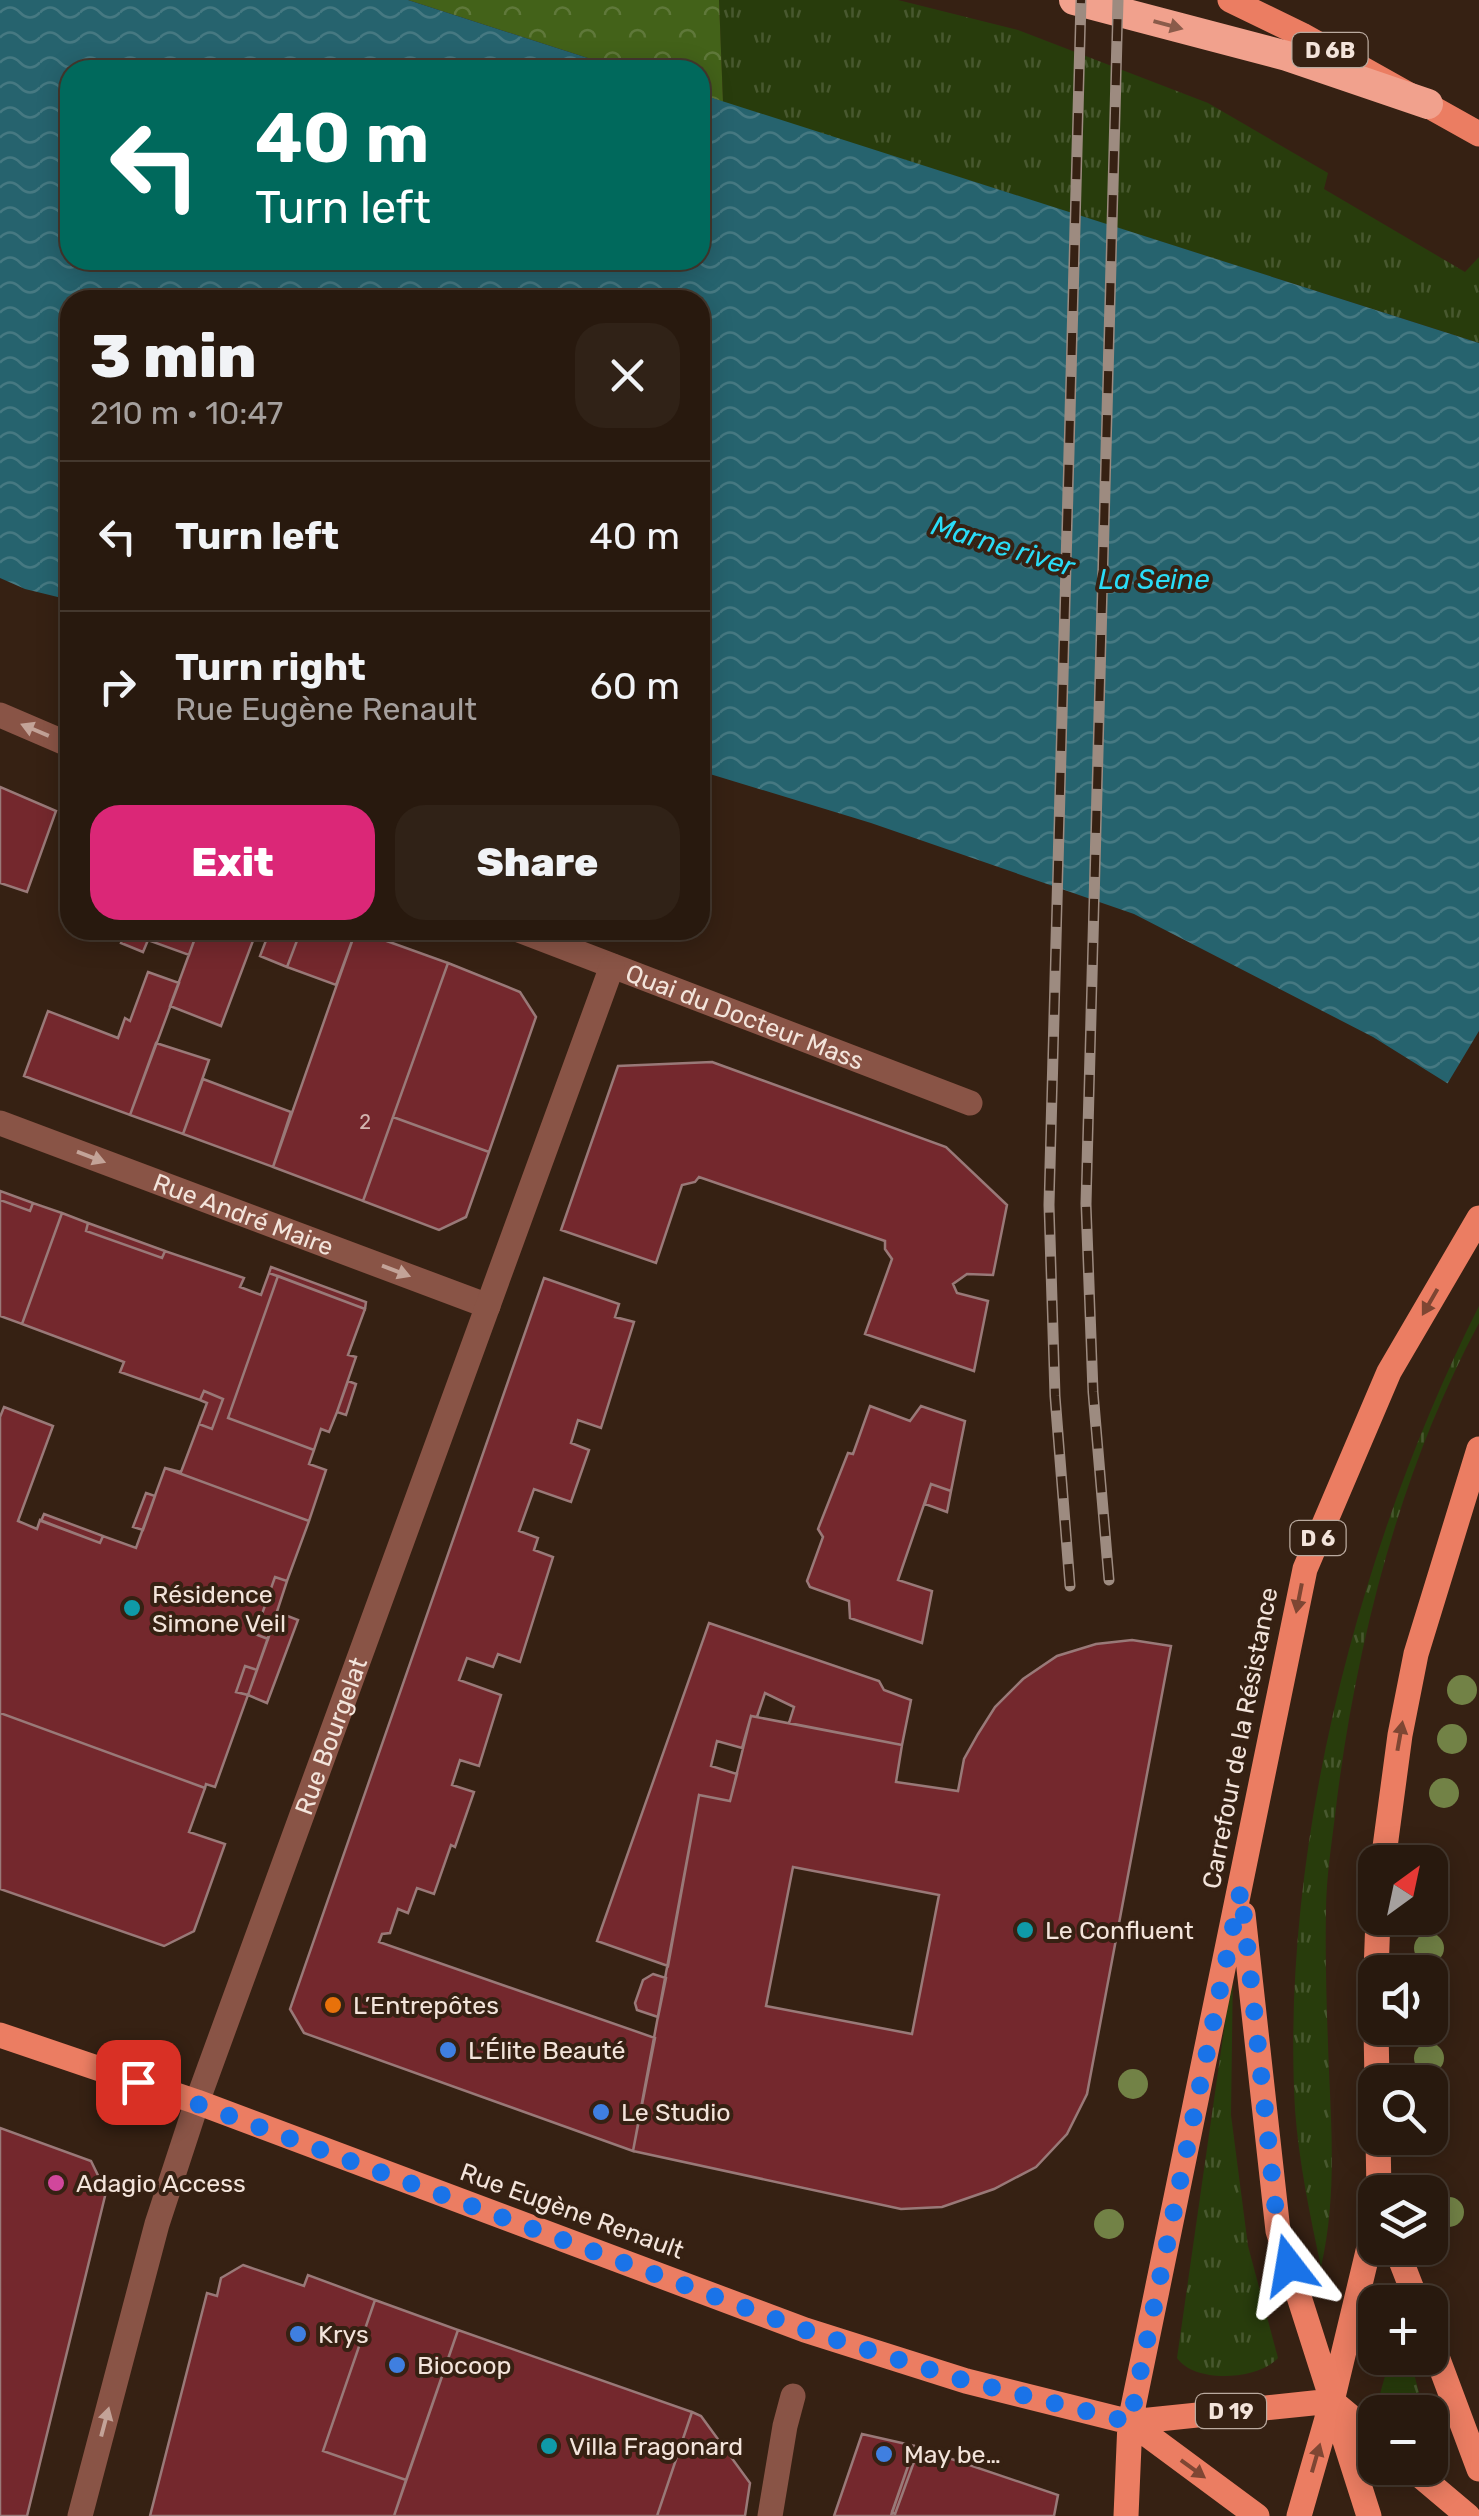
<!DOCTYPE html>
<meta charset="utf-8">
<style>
body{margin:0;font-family:Rubik,sans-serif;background:#302217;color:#f1f3f6;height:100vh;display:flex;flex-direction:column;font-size:38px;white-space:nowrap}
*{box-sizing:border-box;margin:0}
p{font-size:32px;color:#a5a09e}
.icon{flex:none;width:55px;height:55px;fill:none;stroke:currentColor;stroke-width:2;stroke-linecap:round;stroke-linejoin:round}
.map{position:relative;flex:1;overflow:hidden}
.details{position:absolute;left:60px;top:290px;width:650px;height:650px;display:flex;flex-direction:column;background:#28190e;border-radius:30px;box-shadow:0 5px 25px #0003,0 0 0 2px #44382e}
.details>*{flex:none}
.hud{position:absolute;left:60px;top:60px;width:650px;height:210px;border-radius:30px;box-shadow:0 5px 25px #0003,0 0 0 2px #44382e;background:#00695c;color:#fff;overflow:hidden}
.needle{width:65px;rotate:33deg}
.tools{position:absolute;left:1358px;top:1845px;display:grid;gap:20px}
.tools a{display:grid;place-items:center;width:90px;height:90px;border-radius:20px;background:#28190e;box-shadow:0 5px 25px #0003,0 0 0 2px #44382e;font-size:50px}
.pin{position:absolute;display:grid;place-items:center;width:85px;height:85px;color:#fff;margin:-42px;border-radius:20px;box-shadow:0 5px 15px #0006}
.me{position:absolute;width:110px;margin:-55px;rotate:346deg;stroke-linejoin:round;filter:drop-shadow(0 0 8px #0008)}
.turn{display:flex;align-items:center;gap:35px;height:210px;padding:0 30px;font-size:45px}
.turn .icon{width:130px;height:130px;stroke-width:2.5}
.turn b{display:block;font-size:70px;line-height:85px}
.round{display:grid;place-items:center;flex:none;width:105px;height:105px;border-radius:30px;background:#302217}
.head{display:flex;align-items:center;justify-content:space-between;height:170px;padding:0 30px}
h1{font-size:60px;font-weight:800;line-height:75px}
.primary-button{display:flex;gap:20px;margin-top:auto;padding:20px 30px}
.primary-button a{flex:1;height:115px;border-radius:30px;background:#db2777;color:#fff;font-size:40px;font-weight:800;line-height:115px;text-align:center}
.primary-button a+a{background:#302217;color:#f1f3f6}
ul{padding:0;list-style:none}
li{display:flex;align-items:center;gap:30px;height:150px;padding:0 30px;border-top:2px solid #44382e}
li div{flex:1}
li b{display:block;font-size:38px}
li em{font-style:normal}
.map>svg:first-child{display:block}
.grass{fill:url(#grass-tufts)}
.forest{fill:url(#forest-crowns)}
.water{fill:url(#water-waves)}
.pier{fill:#362113}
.building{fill:#74282d;stroke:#997978;stroke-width:2.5;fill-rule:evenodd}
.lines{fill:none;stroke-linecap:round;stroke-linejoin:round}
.pedestrian{stroke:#895446;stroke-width:25}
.minor{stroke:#895446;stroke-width:25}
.primary{stroke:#eb7d62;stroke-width:25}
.motorway{stroke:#f1a18d;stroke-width:30}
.rail-casing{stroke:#9d8b80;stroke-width:11}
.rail{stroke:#362113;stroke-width:8;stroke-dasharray:22;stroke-linecap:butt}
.tree{fill:#728246}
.oneway{fill:#8a5b4a}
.oneway2{fill:#c3a398}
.oneway3{fill:#7e4633}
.route{stroke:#1a73e8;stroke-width:18;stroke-dasharray:0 32.4}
.culture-dot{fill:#0f9aa8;stroke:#362113;stroke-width:4}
.food-dot{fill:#e8710a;stroke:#362113;stroke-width:4}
.shop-dot{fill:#3f7fe0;stroke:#362113;stroke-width:4}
.hotel-dot{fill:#d1479c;stroke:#362113;stroke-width:4}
.labels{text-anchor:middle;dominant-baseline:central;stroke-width:8;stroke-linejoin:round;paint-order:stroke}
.number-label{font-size:20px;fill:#d3b5b0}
.shield{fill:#362113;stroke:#baaa9f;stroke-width:2.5}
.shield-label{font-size:22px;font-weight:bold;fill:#f3e4db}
.street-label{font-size:25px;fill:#f3e4db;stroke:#362113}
.poi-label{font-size:25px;fill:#f3e4db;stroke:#362113;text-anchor:start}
.water-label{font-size:28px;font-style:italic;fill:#2adcf7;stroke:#362113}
</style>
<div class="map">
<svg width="1479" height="2516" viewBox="0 0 1479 2516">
<defs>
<pattern id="grass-tufts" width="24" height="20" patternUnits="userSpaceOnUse" patternTransform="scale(2.5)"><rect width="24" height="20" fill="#283c0c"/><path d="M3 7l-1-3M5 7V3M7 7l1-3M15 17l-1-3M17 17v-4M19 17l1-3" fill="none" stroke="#48582f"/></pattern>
<pattern id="forest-crowns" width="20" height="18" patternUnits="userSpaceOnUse" patternTransform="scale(2.5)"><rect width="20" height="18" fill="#436219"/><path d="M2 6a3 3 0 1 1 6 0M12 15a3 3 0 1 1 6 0" fill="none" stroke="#5f783a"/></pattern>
<pattern id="water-waves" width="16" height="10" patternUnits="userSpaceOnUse" patternTransform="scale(2.5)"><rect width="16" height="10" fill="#26636e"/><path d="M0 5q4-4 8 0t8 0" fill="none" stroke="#467982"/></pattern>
</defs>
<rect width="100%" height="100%" fill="#362113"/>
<path class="grass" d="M 719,0 L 898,0 L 1018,30 L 1208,103 L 1328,173 L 1324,189 L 1465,272 L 1479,257 L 1479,343 L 723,102 Z
M 1479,1306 L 1479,1323 C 1401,1469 1358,1636 1337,1799 C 1333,1836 1326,1875 1326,1912 C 1325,1965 1327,2018 1329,2071 C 1332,2138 1336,2201 1321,2267 C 1310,2215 1299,2163 1295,2110 C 1280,1846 1361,1540 1479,1306 Z
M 1233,1967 L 1231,2115 L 1248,2246 L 1278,2358 C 1258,2380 1195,2384 1177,2358 Z
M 1390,2358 L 1410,2358 L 1424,2412 L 1375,2412 Z"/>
<path class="forest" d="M 408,0 L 719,0 L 723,102 L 700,94 L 700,70 L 625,70 Z"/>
<path class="water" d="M 0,0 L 408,0 L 625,70 L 70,70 L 70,260 L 700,260 L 700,94 L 1479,343 L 1479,1103 L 1373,1037 L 1134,914 L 871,823 L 700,771 L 700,300 L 70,300 L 70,600 L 25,589 L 0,578 Z"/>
<path class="pier" d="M 1479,1031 L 1479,1108 L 1446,1086 Z"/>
<path class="building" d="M 0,787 L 56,811 L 27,892 L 0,883 Z
M 118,930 L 198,930 L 189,955 L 148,940 L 143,952 L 121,943 L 125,933 Z
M 198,930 L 257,930 L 221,1026 L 170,1006 Z
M 270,930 L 301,930 L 287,967 L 260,956 Z
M 301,930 L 356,930 L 336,985 L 287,967 Z
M 356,930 L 448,963 L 363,1201 L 273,1167 Z
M 448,963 L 520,992 L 536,1017 L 489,1152 L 393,1117 Z
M 148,972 L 179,983 L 130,1115 L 24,1076 L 48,1011 L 118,1038 L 125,1018 L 130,1021 Z
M 156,1043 L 209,1060 L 183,1134 L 130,1115 Z
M 712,1062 L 946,1147 L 1007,1205 L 993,1275 L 967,1274 L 953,1284 L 957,1293 L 988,1301 L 974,1371 L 865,1334 L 892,1259 L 885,1249 L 885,1241 L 699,1177 L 695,1182 L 682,1185 L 656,1263 L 561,1230 L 618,1066 Z
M 203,1079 L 291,1112 L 273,1167 L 183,1134 Z
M 393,1117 L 489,1152 L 466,1217 L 439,1230 L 363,1201 Z
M 0,1191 L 33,1203 L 30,1211 L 0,1200 Z
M 0,1200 L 30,1211 L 33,1203 L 62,1213 L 22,1324 L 0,1316 Z
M 62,1213 L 88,1223 L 86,1231 L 162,1258 L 165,1251 L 244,1278 L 240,1287 L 261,1295 L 269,1273 L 278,1276 L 228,1418 L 314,1450 L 309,1464 L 326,1470 L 309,1521 L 165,1468 L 181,1472 L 199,1424 L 212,1429 L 223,1399 L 204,1391 L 200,1400 L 120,1372 L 124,1362 L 22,1324 Z
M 88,1223 L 165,1251 L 162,1258 L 86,1231 Z
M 271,1267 L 366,1302 L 365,1309 L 269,1273 Z
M 278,1276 L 365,1309 L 348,1355 L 356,1357 L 337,1412 L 329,1432 L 321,1429 L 314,1450 L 228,1418 Z
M 544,1278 L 619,1304 L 615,1317 L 634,1322 L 601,1428 L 578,1420 L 571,1443 L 589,1450 L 571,1502 L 534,1489 L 519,1531 L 538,1538 L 534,1550 L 553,1557 L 520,1662 L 498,1654 L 493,1667 L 467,1658 L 459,1680 L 501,1695 L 479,1766 L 460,1760 L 452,1785 L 474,1792 L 455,1847 L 451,1845 L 434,1894 L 417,1888 L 408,1913 L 398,1909 L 390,1933 L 382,1934 L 379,1942 L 655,2038 L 633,2151 L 304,2033 L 290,2009 Z
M 348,1381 L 356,1384 L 346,1415 L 337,1412 Z
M 204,1391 L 223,1399 L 212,1429 L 199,1424 L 207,1403 L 200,1400 Z
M 870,1406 L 910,1421 L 921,1406 L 965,1421 L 951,1491 L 931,1484 L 898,1580 L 932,1591 L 922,1643 L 850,1618 L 849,1601 L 810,1587 L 807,1581 L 823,1537 L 818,1529 L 848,1453 L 853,1454 Z
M 4,1407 L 53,1426 L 18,1521 L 37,1529 L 40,1520 L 100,1543 L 103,1536 L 136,1548 L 165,1468 L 309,1521 L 287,1581 L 275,1577 L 255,1634 L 268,1639 L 257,1670 L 245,1666 L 236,1692 L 248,1695 L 215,1787 L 206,1784 L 205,1788 L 0,1713 L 0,1417 Z
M 931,1484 L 951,1491 L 947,1512 L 925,1504 Z
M 146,1493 L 155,1496 L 143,1530 L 133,1527 Z
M 44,1514 L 103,1536 L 100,1543 L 41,1521 Z
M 275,1577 L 287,1581 L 268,1639 L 255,1634 Z
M 277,1612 L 298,1620 L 267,1703 L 248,1695 Z
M 709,1623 L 879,1681 L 884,1690 L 911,1700 L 902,1745 L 789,1723 L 794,1707 L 765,1693 L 757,1717 L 751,1716 L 742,1748 L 717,1741 L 711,1766 L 737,1774 L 730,1801 L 699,1795 L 668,1966 L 597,1941 Z
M 1132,1640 L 1171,1646 L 1087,2094 L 1067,2134 L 1036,2167 L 994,2189 L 942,2207 L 901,2209 L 633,2151 L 699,1795 L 730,1801 L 751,1716 L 902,1745 L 896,1782 L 958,1791 L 964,1759 L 978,1734 L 995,1707 L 1023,1679 L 1057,1656 L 1096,1644 ZM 793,1867 L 939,1895 L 912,2034 L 766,2006 Z
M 245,1666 L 257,1670 L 248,1695 L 236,1692 Z
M 0,1713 L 205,1788 L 189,1832 L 225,1844 L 194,1931 L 164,1946 L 0,1889 Z
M 653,1974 L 666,1978 L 658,2017 L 637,2010 L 635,2003 L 643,1980 Z
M 0,2128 L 91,2161 L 106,2192 L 27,2516 L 0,2516 Z
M 243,2265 L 304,2286 L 308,2275 L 375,2300 L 323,2451 L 406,2480 L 394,2516 L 150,2516 L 207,2293 L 217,2296 L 221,2278 Z
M 375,2300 L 458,2330 L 406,2480 L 323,2451 Z
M 458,2330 L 692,2412 L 657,2516 L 394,2516 Z
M 692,2412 L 701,2416 L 750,2483 L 745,2516 L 657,2516 Z
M 862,2434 L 915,2446 L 891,2516 L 834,2516 Z
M 915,2446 L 919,2448 L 895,2514 L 892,2512 Z
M 919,2448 L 1058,2495 L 1054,2516 L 891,2516 L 892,2512 L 895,2514 Z"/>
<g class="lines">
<path class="pedestrian" d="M 770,2516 L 785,2426 L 793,2396"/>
<g class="minor">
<path d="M 0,715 L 70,745"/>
<path id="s1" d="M 519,930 L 970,1103"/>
<path id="s2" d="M 0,1123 L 488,1306"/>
<path id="s3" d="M 80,2516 L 157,2224 L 197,2102 L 612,966"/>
</g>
<path class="primary" d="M 1230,0 L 1302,35 L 1479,134
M 1383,1862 L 1400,1735 L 1416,1654 L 1479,1449
M 1243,1914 L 1278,2231 L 1369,2516
M 1376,1972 L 1378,1918
M 1375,1996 L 1375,2000
M 1376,2028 L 1377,2082
M 0,2035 L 197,2102 L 805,2330 L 966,2381 L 1130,2422 L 1332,2401 L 1375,2437
M 1378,2138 L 1379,2192
M 1396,2248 L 1417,2302
M 1430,2338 L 1479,2469
M 1130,2422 L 1257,2516
M 1411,2468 L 1468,2516
M 1126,2516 L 1130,2422 L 1305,1569 L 1389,1372 L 1479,1218
M 1299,2516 L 1332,2401 L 1375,2222"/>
<path class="motorway" d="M 1074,0 L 1287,56 L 1428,104"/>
<g class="rail-casing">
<path id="rail" d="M 1109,1580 L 1093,1392 L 1086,1204 L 1118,0
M 1070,1586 L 1055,1396 L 1049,1205 L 1081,0"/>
</g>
<use href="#rail" class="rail"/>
</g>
<g class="tree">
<circle cx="1462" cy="1690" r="15"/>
<circle cx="1452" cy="1739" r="15"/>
<circle cx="1444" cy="1793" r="15"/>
<circle cx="1429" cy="1948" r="15"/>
<circle cx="1429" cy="2058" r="15"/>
<circle cx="1133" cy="2084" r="15"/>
<circle cx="1449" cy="2212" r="15"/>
<circle cx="1109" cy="2224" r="15"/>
</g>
<defs><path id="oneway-solid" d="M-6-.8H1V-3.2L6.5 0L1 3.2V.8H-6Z" transform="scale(2.5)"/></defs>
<use class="oneway" href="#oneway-solid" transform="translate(1168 25) rotate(15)"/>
<g class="oneway2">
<use href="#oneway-solid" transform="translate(35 730) rotate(-157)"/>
<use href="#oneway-solid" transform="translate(91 1157) rotate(21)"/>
<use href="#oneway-solid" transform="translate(396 1271) rotate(21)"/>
<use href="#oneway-solid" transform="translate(105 2422) rotate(-75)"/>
</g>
<g class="oneway3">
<use href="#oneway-solid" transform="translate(1430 1302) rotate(120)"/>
<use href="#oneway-solid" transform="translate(1299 1598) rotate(101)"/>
<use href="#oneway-solid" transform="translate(1400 1736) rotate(-80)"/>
<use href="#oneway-solid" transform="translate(1316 2458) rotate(-74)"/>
<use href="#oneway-solid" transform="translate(1193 2469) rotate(36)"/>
</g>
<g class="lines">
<path class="route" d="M 138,2082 L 805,2330 L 966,2381 L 1130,2422 L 1241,1889 L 1278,2231 L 1289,2265"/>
</g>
<g class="culture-dot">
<circle cx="132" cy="1608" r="10"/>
<circle cx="1025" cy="1930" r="10"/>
<circle cx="549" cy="2446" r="10"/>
</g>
<circle class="food-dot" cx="333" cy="2005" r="10"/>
<g class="shop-dot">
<circle cx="448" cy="2050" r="10"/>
<circle cx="601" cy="2112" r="10"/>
<circle cx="298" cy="2334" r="10"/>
<circle cx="397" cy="2365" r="10"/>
<circle cx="884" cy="2454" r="10"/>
</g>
<circle class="hotel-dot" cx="56" cy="2183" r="10"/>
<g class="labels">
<g class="number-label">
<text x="365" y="1122">2</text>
</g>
<g class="shield">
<rect x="1292.5" y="33" width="75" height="34" rx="8"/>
<rect x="1290.5" y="1521" width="55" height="34" rx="8"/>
<rect x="1196" y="2394" width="70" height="34" rx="8"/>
</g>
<g class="shield-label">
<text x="1330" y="50">D 6B</text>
<text x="1318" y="1538">D 6</text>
<text x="1231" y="2411">D 19</text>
</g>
<g class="street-label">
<text stroke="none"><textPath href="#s1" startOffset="242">Quai du Docteur Mass</textPath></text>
<text stroke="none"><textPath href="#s2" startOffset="260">Rue André Maire</textPath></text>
<text stroke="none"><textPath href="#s3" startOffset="820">Rue Bourgelat</textPath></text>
<text transform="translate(1240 1738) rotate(-79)">Carrefour de la Résistance</text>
<text transform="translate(572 2211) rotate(20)">Rue Eugène Renault</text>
</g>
<g class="poi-label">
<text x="152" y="1594">Résidence<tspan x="152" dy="29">Simone Veil</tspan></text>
<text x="1045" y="1930">Le Confluent</text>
<text x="353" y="2005">L’Entrepôtes</text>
<text x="468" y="2050">L’Élite Beauté</text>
<text x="621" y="2112">Le Studio</text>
<text x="76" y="2183">Adagio Access</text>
<text x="318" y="2334">Krys</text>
<text x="417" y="2365">Biocoop</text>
<text x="569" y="2446">Villa Fragonard</text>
<text x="904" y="2454">May be…</text>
</g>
<g class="water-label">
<text transform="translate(1003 546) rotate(17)">Marne river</text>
<text x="1154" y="579">La Seine</text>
</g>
</g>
</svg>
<div class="tools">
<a><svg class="needle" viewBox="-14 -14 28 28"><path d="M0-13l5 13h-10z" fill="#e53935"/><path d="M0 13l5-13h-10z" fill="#a5a09e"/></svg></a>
<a><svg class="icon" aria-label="sound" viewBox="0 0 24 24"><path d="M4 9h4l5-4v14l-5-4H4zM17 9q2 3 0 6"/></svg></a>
<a><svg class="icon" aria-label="search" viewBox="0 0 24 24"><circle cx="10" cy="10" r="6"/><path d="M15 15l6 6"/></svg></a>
<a><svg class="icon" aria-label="layers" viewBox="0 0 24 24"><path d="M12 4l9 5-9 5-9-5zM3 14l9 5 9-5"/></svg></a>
<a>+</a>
<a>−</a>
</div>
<div class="pin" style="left:138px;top:2082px;background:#d93025"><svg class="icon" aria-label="arrive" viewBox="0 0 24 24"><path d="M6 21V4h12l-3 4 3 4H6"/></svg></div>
<svg class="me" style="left:1289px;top:2265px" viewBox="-20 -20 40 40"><path d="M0-17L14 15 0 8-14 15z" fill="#1a73e8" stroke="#fff" stroke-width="4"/></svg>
<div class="hud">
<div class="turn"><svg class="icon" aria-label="left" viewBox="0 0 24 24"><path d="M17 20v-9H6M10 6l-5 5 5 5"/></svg><div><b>40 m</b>Turn left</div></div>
</div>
<section class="details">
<div class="head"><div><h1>3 min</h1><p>210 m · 10:47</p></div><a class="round"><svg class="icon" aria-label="close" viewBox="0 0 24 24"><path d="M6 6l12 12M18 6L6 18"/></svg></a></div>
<ul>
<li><svg class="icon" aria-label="left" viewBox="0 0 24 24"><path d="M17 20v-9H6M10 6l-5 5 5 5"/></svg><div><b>Turn left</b></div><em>40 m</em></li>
<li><svg class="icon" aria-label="right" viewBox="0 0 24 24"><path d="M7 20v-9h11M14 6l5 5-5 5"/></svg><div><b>Turn right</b><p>Rue Eugène Renault</p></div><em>60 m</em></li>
</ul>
<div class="primary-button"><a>Exit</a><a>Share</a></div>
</section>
</div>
